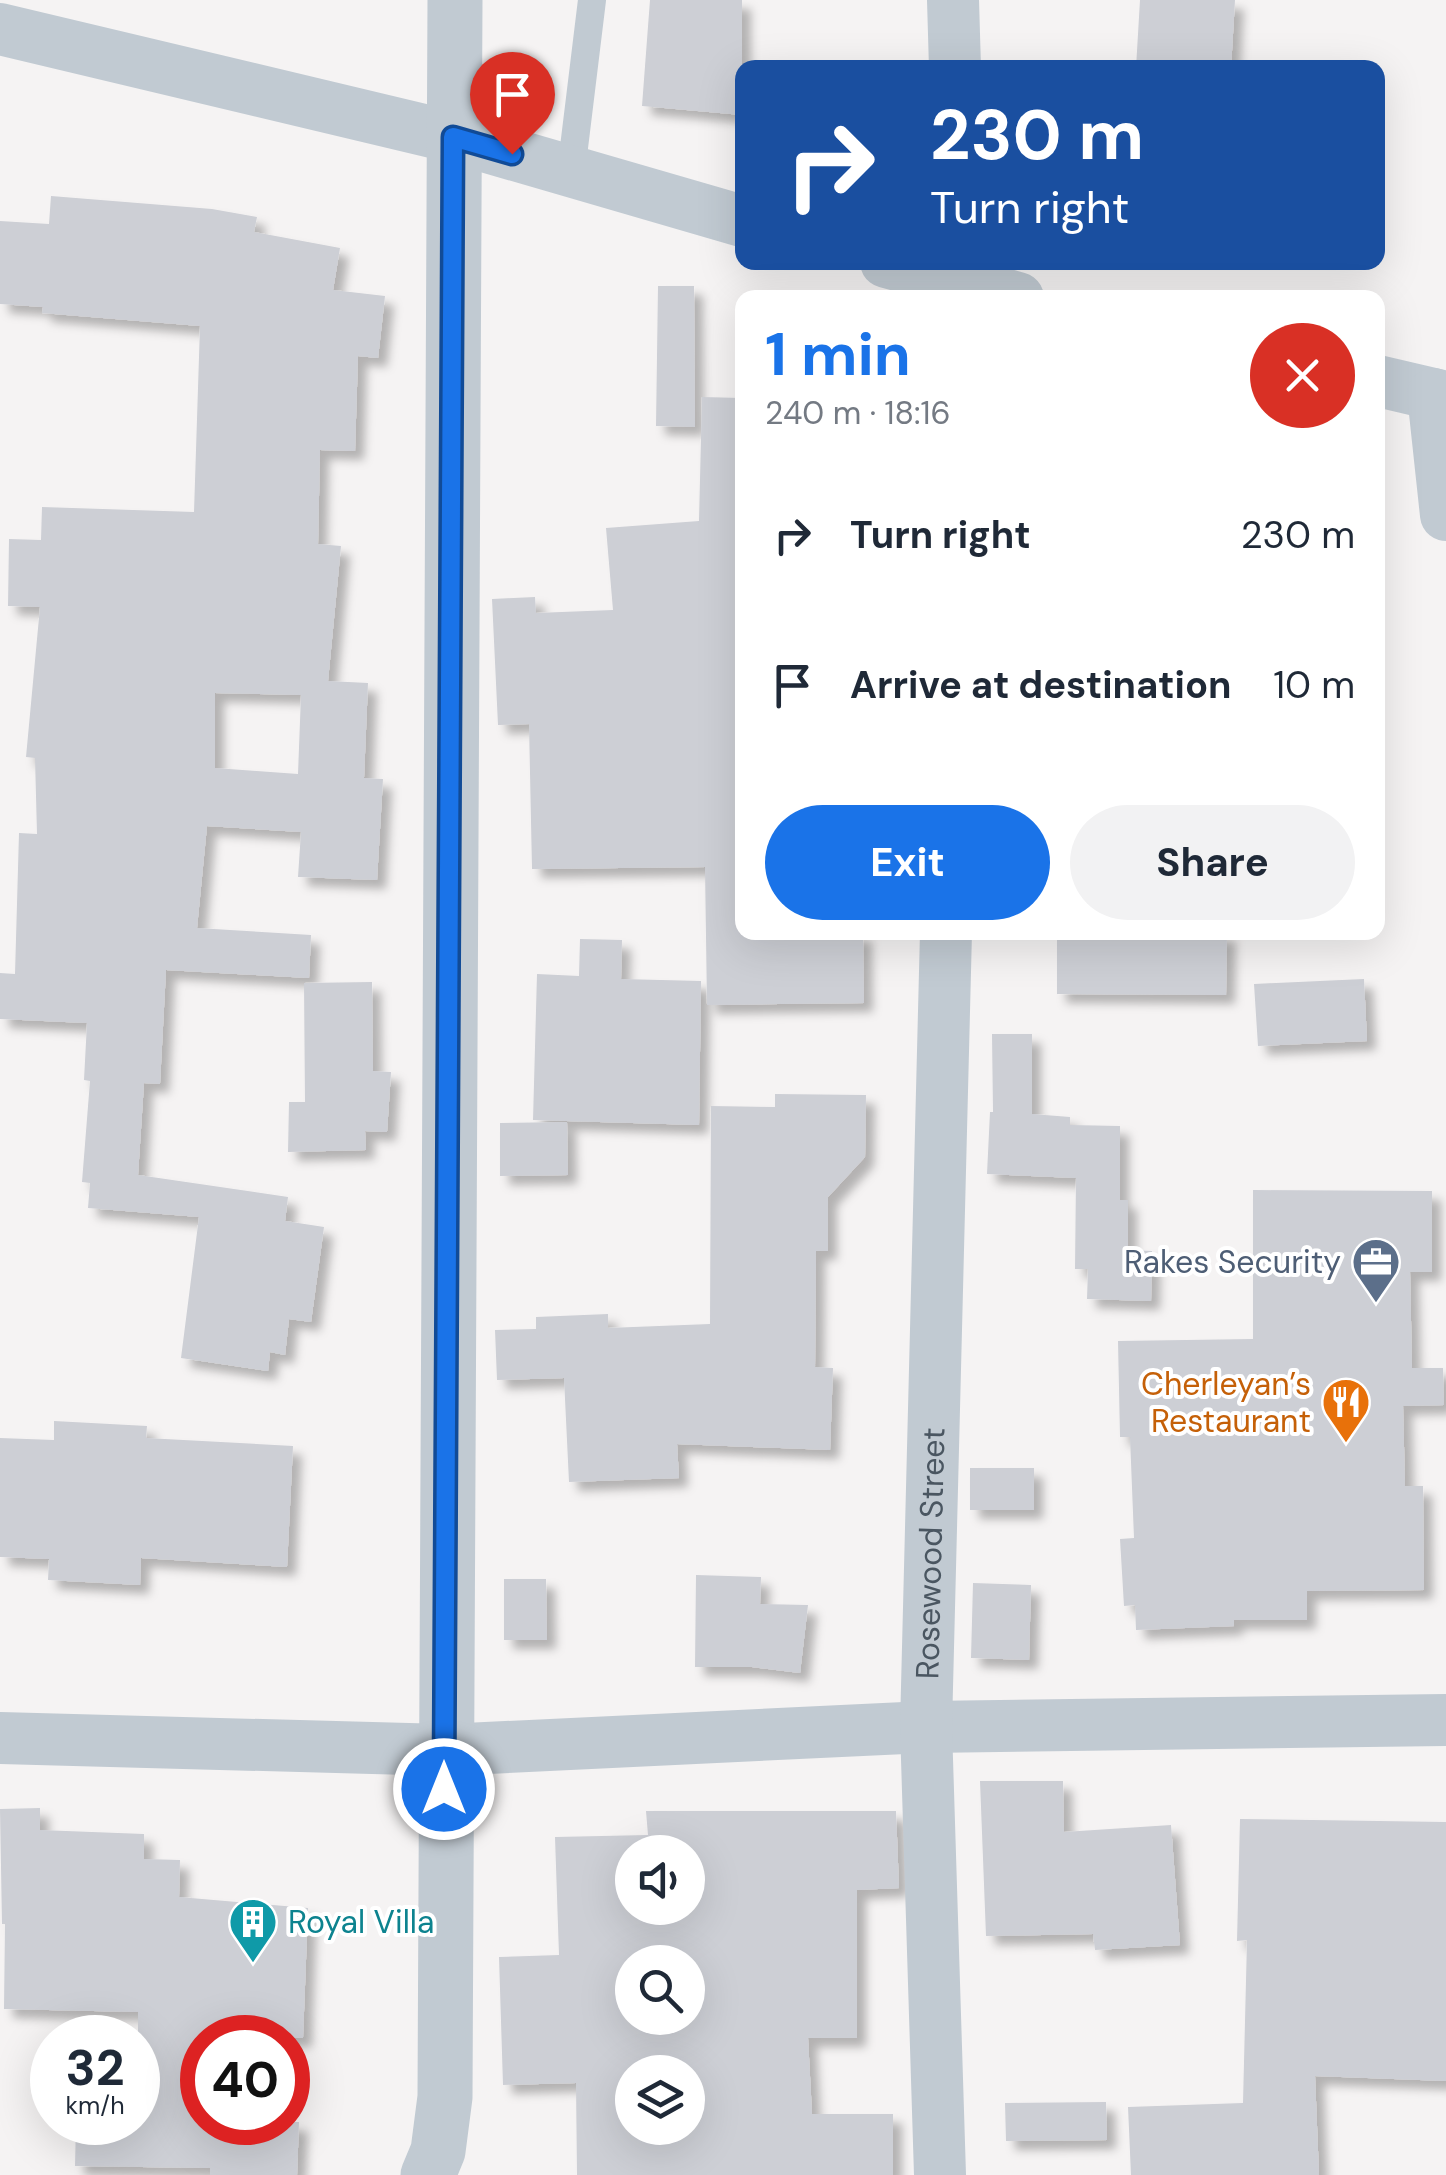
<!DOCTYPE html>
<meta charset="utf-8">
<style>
body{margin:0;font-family:"DM Sans",sans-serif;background:#f2f2f3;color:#1f2937;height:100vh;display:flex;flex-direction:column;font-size:38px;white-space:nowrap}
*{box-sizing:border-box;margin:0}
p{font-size:32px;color:#747a83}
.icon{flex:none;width:55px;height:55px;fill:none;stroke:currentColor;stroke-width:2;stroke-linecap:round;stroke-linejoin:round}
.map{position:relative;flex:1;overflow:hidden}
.panel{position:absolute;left:735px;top:290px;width:650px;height:650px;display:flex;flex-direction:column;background:#fff;border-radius:20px;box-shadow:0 10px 40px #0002}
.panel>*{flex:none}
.banner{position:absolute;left:735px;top:60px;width:650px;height:210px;border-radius:20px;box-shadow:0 10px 40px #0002;background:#1a4fa0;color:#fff;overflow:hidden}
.controls{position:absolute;left:615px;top:1835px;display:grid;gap:20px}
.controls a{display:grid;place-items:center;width:90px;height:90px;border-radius:50%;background:#fff;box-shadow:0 10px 40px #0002;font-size:50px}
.speed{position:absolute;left:30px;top:2015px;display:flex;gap:20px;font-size:50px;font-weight:700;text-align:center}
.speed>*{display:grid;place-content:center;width:130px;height:130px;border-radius:50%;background:#fff;box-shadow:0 10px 40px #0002;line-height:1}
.speed small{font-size:25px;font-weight:400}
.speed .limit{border:15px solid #d22;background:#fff;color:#111}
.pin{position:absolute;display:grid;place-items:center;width:85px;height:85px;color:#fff;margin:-102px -42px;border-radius:50% 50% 50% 0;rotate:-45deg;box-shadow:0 0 10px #0007}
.pin .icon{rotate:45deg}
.me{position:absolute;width:110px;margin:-55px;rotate:0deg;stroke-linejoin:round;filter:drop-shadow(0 0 8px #0008)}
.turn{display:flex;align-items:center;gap:35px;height:210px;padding:0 30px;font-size:45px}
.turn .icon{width:130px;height:130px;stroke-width:2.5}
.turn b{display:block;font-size:70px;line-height:85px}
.round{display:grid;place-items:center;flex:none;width:105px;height:105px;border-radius:52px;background:#f2f2f3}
.overview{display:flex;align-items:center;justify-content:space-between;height:170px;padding:0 30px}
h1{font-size:60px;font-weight:700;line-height:75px;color:#1a73e8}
.cta{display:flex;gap:20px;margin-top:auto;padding:20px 30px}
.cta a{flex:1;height:115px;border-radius:60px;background:#1a73e8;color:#fff;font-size:40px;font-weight:700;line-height:115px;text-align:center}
.cta a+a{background:#f2f2f3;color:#1f2937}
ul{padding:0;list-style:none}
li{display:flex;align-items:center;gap:30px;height:150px;padding:0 30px}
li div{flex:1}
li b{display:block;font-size:38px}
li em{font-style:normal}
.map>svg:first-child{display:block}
.building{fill:#cdcfd5;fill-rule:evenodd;filter:url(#shadow)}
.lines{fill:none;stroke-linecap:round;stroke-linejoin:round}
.service{stroke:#c1cad2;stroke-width:28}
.minor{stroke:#c1cad2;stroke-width:52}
.tertiary{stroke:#c1cad2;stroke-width:55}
.route-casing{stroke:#114b97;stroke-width:25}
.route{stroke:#1a73e8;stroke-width:18}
.labels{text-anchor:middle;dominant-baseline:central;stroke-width:8;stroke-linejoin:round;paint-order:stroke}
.service-label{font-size:32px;fill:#4e5e75;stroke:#fff;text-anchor:end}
.food-label{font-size:32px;fill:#c56008;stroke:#fff;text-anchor:end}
.street-label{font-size:32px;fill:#4a5661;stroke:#fff}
.culture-label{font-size:32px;fill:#0d838f;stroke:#fff;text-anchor:start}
</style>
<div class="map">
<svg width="1446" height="2175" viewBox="0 0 1446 2175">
<defs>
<filter id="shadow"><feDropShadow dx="9" dy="9" stdDeviation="5" flood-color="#0004"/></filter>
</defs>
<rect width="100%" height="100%" fill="#f5f3f3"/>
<path class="building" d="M 650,0 L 742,0 L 742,115 L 642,106 Z
M 1140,0 L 1235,0 L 1231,68 L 1136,68 Z
M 51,196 L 212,209 L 257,217 L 254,232 L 340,248 L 333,290 L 385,296 L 378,358 L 358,356 L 355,451 L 320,450 L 318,544 L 341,546 L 328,681 L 368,683 L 364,778 L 383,779 L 377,880 L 298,877 L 301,832 L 207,826 L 197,928 L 311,935 L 309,978 L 166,970 L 160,1084 L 144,1083 L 138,1175 L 288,1197 L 285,1221 L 324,1227 L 311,1322 L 289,1319 L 285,1355 L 270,1352 L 268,1371 L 181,1358 L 199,1217 L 88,1208 L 90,1183 L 82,1182 L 90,1081 L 84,1080 L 87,1023 L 0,1019 L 0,973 L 15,974 L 19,833 L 37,834 L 35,758 L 26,757 L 40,607 L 8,606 L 9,539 L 41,540 L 42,507 L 194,512 L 200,326 L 42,313 L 43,307 L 0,304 L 0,221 L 49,224 ZM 215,693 L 301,695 L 298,774 L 215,768 Z
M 658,286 L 694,286 L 695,427 L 656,426 Z
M 702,397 L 742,398 L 742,932 L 863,932 L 864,1003 L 707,1005 L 705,867 L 532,869 L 529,724 L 498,725 L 492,599 L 535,597 L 536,613 L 613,610 L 606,528 L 699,521 Z
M 1057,932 L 1227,932 L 1226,995 L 1057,994 Z
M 580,939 L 622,940 L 621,979 L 701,981 L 699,1125 L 533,1120 L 537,974 L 579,976 Z
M 1364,979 L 1367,1041 L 1258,1046 L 1254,984 Z
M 372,982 L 373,1071 L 391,1072 L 387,1132 L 365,1131 L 366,1150 L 288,1152 L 289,1102 L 305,1102 L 304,983 Z
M 992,1034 L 1032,1034 L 1032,1114 L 1070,1117 L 1070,1125 L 1120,1126 L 1120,1200 L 1128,1200 L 1128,1250 L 1152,1251 L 1151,1301 L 1087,1299 L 1088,1269 L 1075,1269 L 1076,1178 L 987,1174 L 990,1112 L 993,1112 Z
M 775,1094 L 866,1095 L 865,1157 L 828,1197 L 828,1251 L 816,1251 L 815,1367 L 833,1368 L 830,1450 L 677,1444 L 679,1478 L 569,1482 L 564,1378 L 497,1380 L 495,1330 L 536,1329 L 536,1317 L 608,1314 L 608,1328 L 710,1324 L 711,1106 L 775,1107 Z
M 567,1122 L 568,1175 L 500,1176 L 500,1123 Z
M 1253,1190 L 1432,1191 L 1432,1272 L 1410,1272 L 1412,1368 L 1443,1368 L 1444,1405 L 1403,1406 L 1405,1486 L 1423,1486 L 1424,1590 L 1307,1591 L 1307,1620 L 1234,1620 L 1234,1626 L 1136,1630 L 1135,1605 L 1124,1606 L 1120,1539 L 1134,1538 L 1130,1437 L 1120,1437 L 1118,1341 L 1253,1339 Z
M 54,1421 L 147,1426 L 146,1438 L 293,1446 L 287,1567 L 141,1558 L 140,1585 L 48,1580 L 49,1559 L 0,1557 L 0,1438 L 54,1440 Z
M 970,1468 L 1034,1468 L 1034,1510 L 970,1510 Z
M 696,1575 L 761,1577 L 760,1604 L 808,1605 L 800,1673 L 752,1667 L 695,1667 Z
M 504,1579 L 546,1579 L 547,1640 L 504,1640 Z
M 973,1583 L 1031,1585 L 1029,1660 L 971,1658 Z
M 980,1781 L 1063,1781 L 1064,1832 L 1171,1825 L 1180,1945 L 1095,1950 L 1093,1934 L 986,1936 Z
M 40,1808 L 40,1830 L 144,1834 L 144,1859 L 180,1860 L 179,1897 L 308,1908 L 303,2038 L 195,2038 L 195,2122 L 299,2122 L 297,2175 L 210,2175 L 210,2168 L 75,2166 L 76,2122 L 138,2122 L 138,2012 L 4,2009 L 5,1924 L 2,1924 L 0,1809 Z
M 646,1811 L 896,1811 L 899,1888 L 857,1890 L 857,2038 L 808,2038 L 812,2114 L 893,2114 L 893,2175 L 577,2175 L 576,2083 L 503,2085 L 499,1957 L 559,1955 L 555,1837 L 648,1835 ZM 632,1852 L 688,1852 L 688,1908 L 632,1908 ZM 632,1962 L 688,1962 L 688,2018 L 632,2018 ZM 632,2072 L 688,2072 L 688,2128 L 632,2128 Z
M 1240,1819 L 1446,1822 L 1446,2081 L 1315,2076 L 1319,2175 L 1131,2175 L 1128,2107 L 1243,2103 L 1247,1940 L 1237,1941 Z
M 1106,2102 L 1107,2140 L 1006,2141 L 1005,2103 Z"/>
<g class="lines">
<path class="service" d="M 571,172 L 592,0"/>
<g class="minor">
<path d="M 953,0 L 955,68"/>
<path d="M 0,29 L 453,137 L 742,221"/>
<path d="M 886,262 L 1018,298"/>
<path d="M 1378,381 L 1446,397"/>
<path d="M 1433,394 L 1446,515"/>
<path d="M 0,1738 L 445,1750 L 926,1727 L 1446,1720"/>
<path id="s1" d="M 940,2175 L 926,1727 L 946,932"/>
</g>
<path class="tertiary" d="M 428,2175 L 438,2151 L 445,2097 L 455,0"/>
</g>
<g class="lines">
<g class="route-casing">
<path id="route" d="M 444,1789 L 453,137 L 512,154"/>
</g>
<use href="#route" class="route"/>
</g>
<defs>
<g id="office-pin" transform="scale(2.5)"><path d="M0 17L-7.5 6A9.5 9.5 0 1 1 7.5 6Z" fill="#5c6f8a" stroke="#fff"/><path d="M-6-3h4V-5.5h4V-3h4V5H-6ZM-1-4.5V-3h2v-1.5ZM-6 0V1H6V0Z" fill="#fff"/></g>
<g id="restaurant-pin" transform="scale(2.5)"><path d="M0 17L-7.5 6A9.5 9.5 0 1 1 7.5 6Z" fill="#e8710a" stroke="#fff"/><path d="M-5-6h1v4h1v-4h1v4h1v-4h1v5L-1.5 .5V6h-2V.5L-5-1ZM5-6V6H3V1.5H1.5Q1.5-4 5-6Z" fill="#fff"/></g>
<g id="building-pin" transform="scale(2.5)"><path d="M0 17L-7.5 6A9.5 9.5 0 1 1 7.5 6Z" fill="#0f9aa8" stroke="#fff"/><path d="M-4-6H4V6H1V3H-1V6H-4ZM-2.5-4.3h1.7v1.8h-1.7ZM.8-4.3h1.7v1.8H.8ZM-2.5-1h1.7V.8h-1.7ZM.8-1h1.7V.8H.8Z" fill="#fff"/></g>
</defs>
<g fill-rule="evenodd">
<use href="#office-pin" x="1376" y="1262"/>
<use href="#restaurant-pin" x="1346" y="1402"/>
<use href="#building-pin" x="253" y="1922"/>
</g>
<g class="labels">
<g class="service-label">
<text x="1341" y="1262">Rakes Security</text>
</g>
<g class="food-label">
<text x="1311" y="1384">Cherleyan’s<tspan x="1311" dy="37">Restaurant</tspan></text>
</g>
<g class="street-label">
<text stroke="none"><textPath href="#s1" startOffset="622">Rosewood Street</textPath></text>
</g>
<g class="culture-label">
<text x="288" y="1922">Royal Villa</text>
</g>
</g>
</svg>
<div class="controls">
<a><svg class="icon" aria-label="sound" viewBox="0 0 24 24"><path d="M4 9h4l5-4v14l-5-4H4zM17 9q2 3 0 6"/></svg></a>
<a><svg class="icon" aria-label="search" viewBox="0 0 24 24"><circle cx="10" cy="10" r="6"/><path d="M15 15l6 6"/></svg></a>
<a><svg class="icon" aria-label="layers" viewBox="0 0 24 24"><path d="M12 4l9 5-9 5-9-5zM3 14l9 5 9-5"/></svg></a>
</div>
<div class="speed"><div>32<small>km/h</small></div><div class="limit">40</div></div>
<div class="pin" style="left:512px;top:154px;background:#d93025"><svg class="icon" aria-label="arrive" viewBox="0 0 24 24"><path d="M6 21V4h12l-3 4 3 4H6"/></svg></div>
<svg class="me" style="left:444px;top:1789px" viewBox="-20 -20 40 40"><circle r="17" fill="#1a73e8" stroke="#fff" stroke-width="3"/><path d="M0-11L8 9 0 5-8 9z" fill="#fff"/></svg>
<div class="banner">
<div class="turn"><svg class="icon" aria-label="right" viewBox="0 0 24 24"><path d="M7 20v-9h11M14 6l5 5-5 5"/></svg><div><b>230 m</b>Turn right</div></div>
</div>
<section class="panel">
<div class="overview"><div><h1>1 min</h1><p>240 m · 18:16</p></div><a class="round" style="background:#d93025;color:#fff"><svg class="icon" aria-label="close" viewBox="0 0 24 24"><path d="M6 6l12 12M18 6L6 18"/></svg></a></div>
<ul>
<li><svg class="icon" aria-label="right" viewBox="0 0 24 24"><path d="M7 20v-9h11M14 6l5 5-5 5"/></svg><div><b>Turn right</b></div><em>230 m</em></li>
<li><svg class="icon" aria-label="arrive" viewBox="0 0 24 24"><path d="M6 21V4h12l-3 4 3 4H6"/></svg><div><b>Arrive at destination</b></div><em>10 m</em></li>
</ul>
<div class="cta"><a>Exit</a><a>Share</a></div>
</section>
</div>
